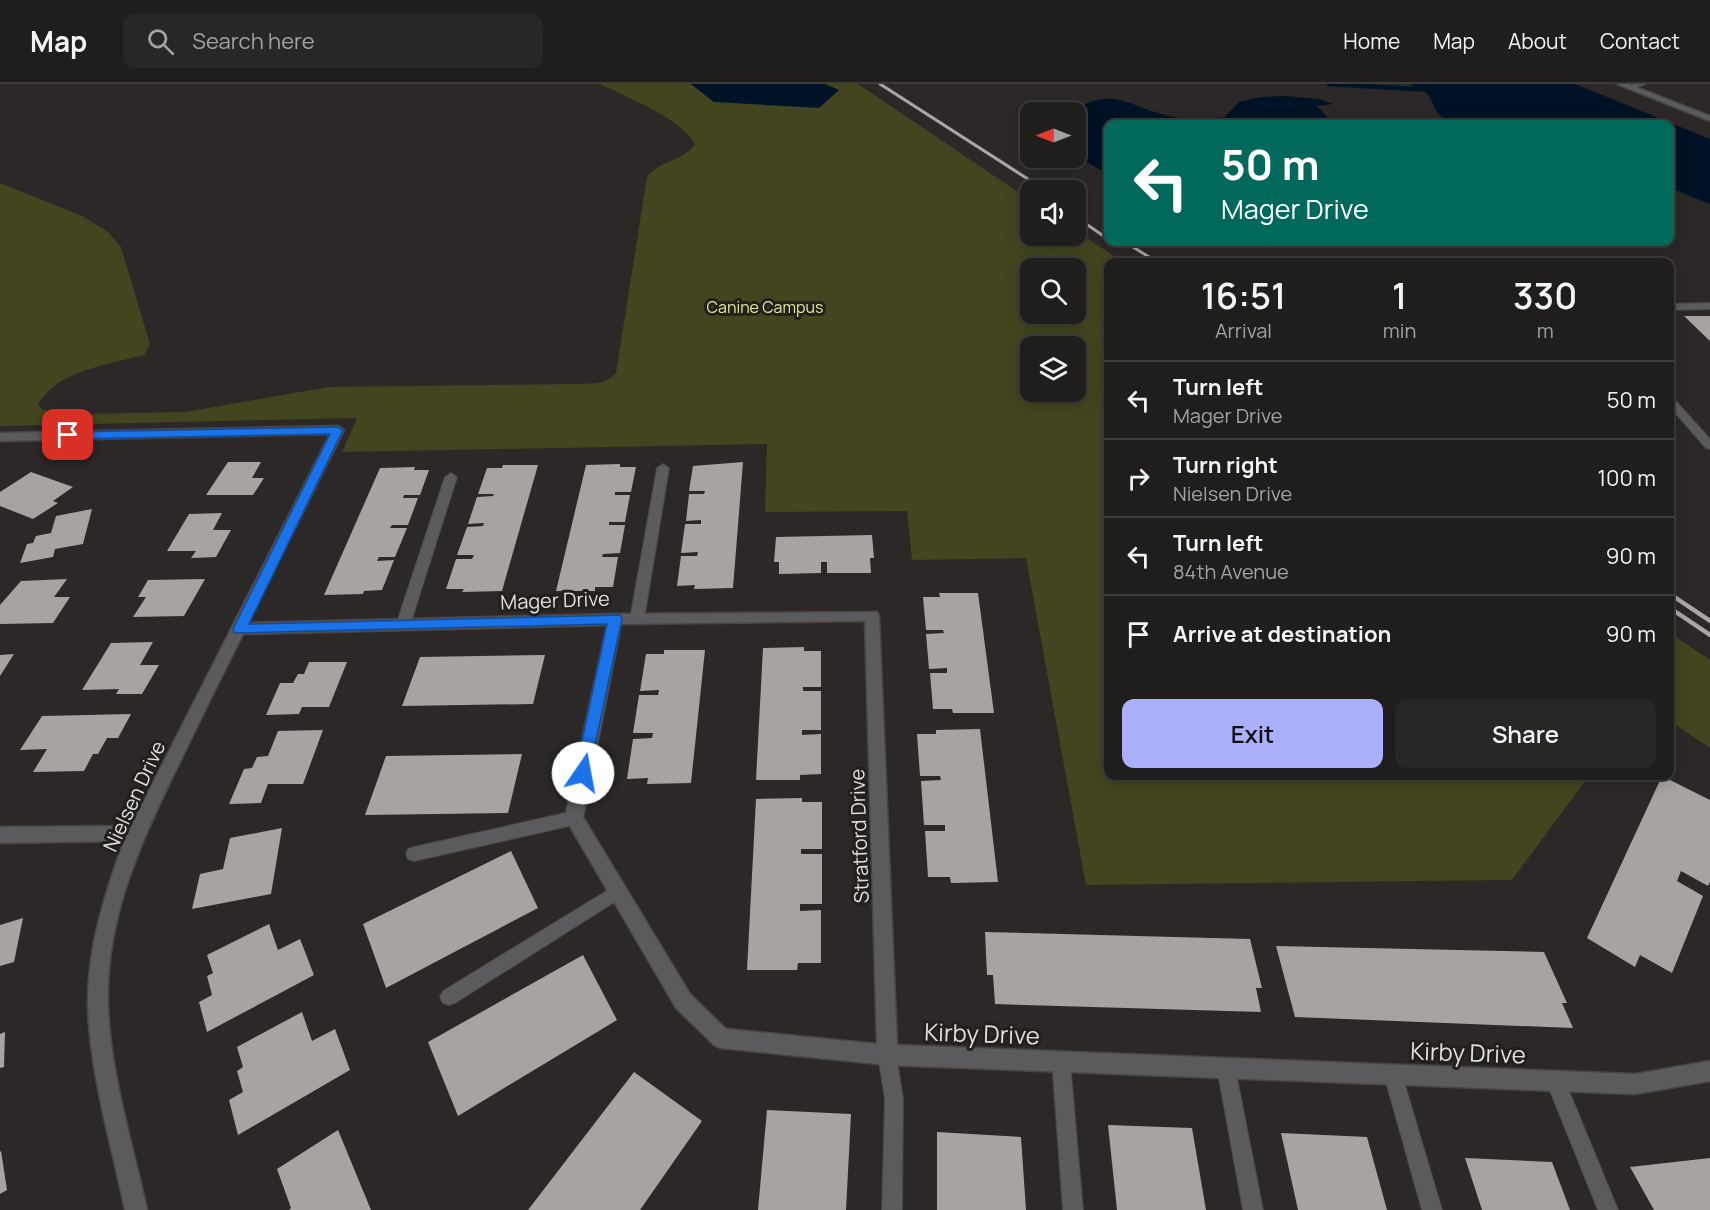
<!DOCTYPE html>
<style>
body{margin:0;font-family:Manrope,sans-serif;background:#282726;color:#f1f3f6;height:100vh;display:flex;flex-direction:column;font-size:22px;white-space:nowrap}
*{box-sizing:border-box;margin:0}
p{font-size:20px;color:#a2a2a4}
.icon{flex:none;width:33px;height:33px;fill:none;stroke:currentColor;stroke-width:2;stroke-linecap:round;stroke-linejoin:round}
.map{position:relative;flex:1;overflow:hidden}
.panel{position:absolute;left:1104px;top:174px;width:570px;height:522px;display:flex;flex-direction:column;background:#201e1d;border-radius:12px;box-shadow:0 3px 15px #0003,0 0 0 2px #3d3c3b}
.panel>*{flex:none}
.top-card{position:absolute;left:1104px;top:36px;width:570px;height:126px;border-radius:12px;box-shadow:0 3px 15px #0003,0 0 0 2px #3d3c3b;background:#00695c;color:#fff;overflow:hidden}
.needle{width:39px;rotate:270deg}
.tools{position:absolute;left:1020px;top:18px;display:grid;gap:12px}
.tools a{display:grid;place-items:center;width:66px;height:66px;border-radius:12px;background:#201e1d;box-shadow:0 3px 15px #0003,0 0 0 2px #3d3c3b;font-size:30px}
.pin{position:absolute;display:grid;place-items:center;width:51px;height:51px;color:#fff;margin:-26px;border-radius:12px;box-shadow:0 3px 9px #0006}
.me{position:absolute;width:66px;margin:-33px;rotate:12deg;stroke-linejoin:round;filter:drop-shadow(0 0 4px #0008)}
.turn{display:flex;align-items:center;gap:21px;height:126px;padding:0 18px;font-size:27px}
.turn .icon{width:78px;height:78px;stroke-width:2.5}
.turn b{display:block;font-size:42px;line-height:51px}
.eta{display:flex;justify-content:space-evenly;align-items:center;height:102px;text-align:center}
.eta b{font-size:36px;font-weight:600;line-height:42px}
.cta{display:flex;gap:12px;margin-top:auto;padding:12px 18px}
.cta a{flex:1;height:69px;border-radius:12px;background:#acaffb;color:#111;font-size:24px;font-weight:600;line-height:69px;text-align:center}
.cta a+a{background:#282726;color:#f1f3f6}
ul{padding:0;list-style:none}
li{display:flex;align-items:center;gap:18px;height:78px;padding:0 18px;border-top:2px solid #3d3c3b}
li div{flex:1}
li b{display:block;font-size:22px}
li em{font-style:normal}
header{display:flex;align-items:center;gap:36px;box-sizing:border-box;height:84px;padding:0 30px;background:#201e1d;border-bottom:2px solid #3d3c3b}
header strong{font-size:28px}
nav{display:flex;gap:33px;margin-inline-start:auto;font-size:21px}
.search{width:420px;height:54px;background:#282726;display:flex;align-items:center;gap:15px;box-sizing:border-box;padding:0 21px;border-radius:12px;color:#a2a2a4;font-size:22px}
.map>svg:first-child{display:block}
.green{fill:#42451e;fill-rule:evenodd}
.water{fill:#001225}
.lines{fill:none;stroke-linecap:round;stroke-linejoin:round}
.stream{stroke:#001225;stroke-width:4.5}
.building{fill:#a6a3a1}
.service-casing{stroke:#484544;stroke-width:2}
.minor-casing{stroke:#484544;stroke-width:3}
.tertiary-casing{stroke:#484544;stroke-width:3}
.service{fill:#5b5b5d;fill-rule:evenodd}
.minor{fill:#5b5b5d;fill-rule:evenodd}
.tertiary{fill:#5b5b5d;fill-rule:evenodd}
.rail-far1{stroke:#a9a6a5;stroke-width:3}
.rail{stroke:#a9a6a5;stroke-width:4.5}
.route{fill:#1a73e8;stroke:#114b97;stroke-width:1.5}
.labels{text-anchor:middle;dominant-baseline:central;stroke-width:6;stroke-linejoin:round;paint-order:stroke}
.far-park-label{font-size:16px;fill:#e1ea93;stroke:#221f1d}
.street-label{font-size:20px;fill:#e1dfde;stroke:#221f1d}
.near-street-label{font-size:24px;fill:#e1dfde;stroke:#221f1d}
</style>
<header>
<strong>Map</strong>
<div class="search"><svg class="icon" aria-label="search" viewBox="0 0 24 24"><circle cx="10" cy="10" r="6"/><path d="M15 15l6 6"/></svg>Search here</div>
<nav><a>Home</a><a>Map</a><a>About</a><a>Contact</a></nav>
</header>
<div class="map">
<svg width="1710" height="1126" viewBox="0 0 1710 1126">
<rect width="100%" height="100%" fill="#2b2827"/>
<path class="green" d="M 600,0 L 691,0 L 714,18 L 839,6 L 825,0 L 858,0 L 1030,116 L 1030,152 L 1076,152 L 1076,147 L 1123,178 L 1108,178 L 1108,692 L 1589,692 L 1512,796 L 1086,801 L 1026,474 L 912,476 L 907,427 L 765,428 L 767,360 L 342,368 L 357,334 L 0,342 L 0,99 L 82,132 L 108,148 L 121,163 L 150,260 L 144,271 C 108,281 57,286 38,321 L 43,326 L 78,330 L 185,328 L 329,303 L 578,300 C 592,299 606,301 616,289 L 647,93 C 657,78 682,77 695,61 C 686,37 625,12 600,0 ZM 1030,184 L 1076,184 L 1076,230 L 1030,230 ZM 1030,262 L 1076,262 L 1076,308 L 1030,308 Z
M 1670,549 L 1710,576 L 1710,664 L 1670,637 Z"/>
<path class="water" d="M 691,0 L 825,0 L 839,6 L 819,24 L 714,18 Z
M 1410,0 L 1575,0 L 1710,55 L 1710,120 L 1670,104 L 1670,40 L 1458,40 C 1435,34 1438,27 1427,9 Z
M 1286,12 L 1319,15 L 1333,20 L 1317,22 L 1333,40 L 1108,40 L 1108,90 L 1076,72 L 1076,28 L 1072,28 C 1114,0 1127,23 1169,32 C 1187,36 1207,35 1225,33 L 1239,18 L 1260,13 Z"/>
<g class="lines">
<path class="stream" d="M 1329,0 L 1432,6"/>
</g>
<path class="building" d="M 1684,232 L 1710,232 L 1710,257 Z
M 228,378 L 261,378 L 252,394 L 264,394 L 253,411 L 206,411 Z
M 743,378 L 733,504 L 694,505 L 695,501 L 677,502 L 681,472 L 697,472 L 698,468 L 681,469 L 685,440 L 701,440 L 701,436 L 686,437 L 689,410 L 704,410 L 705,407 L 689,407 L 693,382 Z
M 620,380 L 620,383 L 636,383 L 631,408 L 615,408 L 615,411 L 630,411 L 625,438 L 609,438 L 609,441 L 625,441 L 620,469 L 603,470 L 602,473 L 618,473 L 613,503 L 595,503 L 595,507 L 556,507 L 586,381 Z
M 503,381 L 538,381 L 502,507 L 462,508 L 464,505 L 446,505 L 456,475 L 472,475 L 474,471 L 457,471 L 467,443 L 483,442 L 484,439 L 468,440 L 477,413 L 493,412 L 494,410 L 478,410 L 487,384 L 502,384 Z
M 415,383 L 414,386 L 429,386 L 420,411 L 404,411 L 403,414 L 418,414 L 408,441 L 392,441 L 390,444 L 407,444 L 395,473 L 379,473 L 377,477 L 394,476 L 382,506 L 364,507 L 363,510 L 324,511 L 380,384 Z
M 31,388 L 73,403 L 53,417 L 58,419 L 33,435 L 0,422 L 0,408 Z
M 92,425 L 83,460 L 55,465 L 53,473 L 20,479 L 27,460 L 33,459 L 36,452 L 51,449 L 56,432 Z
M 222,429 L 213,446 L 231,446 L 216,473 L 191,474 L 196,467 L 167,467 L 189,430 Z
M 872,451 L 874,474 L 870,474 L 871,489 L 827,489 L 827,478 L 821,478 L 821,489 L 779,490 L 779,478 L 774,478 L 776,453 Z
M 67,495 L 54,513 L 70,513 L 53,539 L 0,540 L 0,521 L 21,497 Z
M 205,495 L 184,532 L 133,533 L 146,513 L 138,513 L 148,496 Z
M 939,509 L 978,509 L 994,629 L 953,629 L 952,625 L 933,625 L 930,589 L 947,589 L 947,584 L 929,585 L 926,550 L 944,549 L 943,546 L 926,546 L 923,513 L 940,513 Z
M 153,558 L 140,581 L 159,581 L 142,610 L 116,610 L 119,605 L 82,606 L 111,559 Z
M 804,563 L 804,567 L 821,567 L 821,603 L 803,603 L 803,607 L 821,607 L 821,646 L 802,646 L 802,651 L 821,650 L 821,690 L 800,691 L 800,696 L 756,696 L 763,564 Z
M 664,566 L 705,566 L 691,699 L 647,700 L 648,694 L 627,695 L 633,655 L 652,654 L 653,649 L 633,649 L 639,611 L 658,611 L 659,606 L 640,607 L 646,570 L 664,570 Z
M 14,570 L 0,592 L 0,571 Z
M 545,571 L 533,620 L 402,622 L 420,573 Z
M 309,578 L 347,578 L 329,623 L 302,623 L 299,630 L 266,631 L 280,599 L 293,599 L 298,590 L 304,590 Z
M 131,630 L 118,654 L 107,654 L 98,670 L 93,670 L 84,687 L 33,688 L 47,665 L 20,666 L 42,632 Z
M 980,645 L 998,798 L 951,799 L 950,793 L 928,793 L 925,747 L 945,747 L 945,741 L 924,741 L 921,697 L 941,696 L 940,692 L 920,692 L 917,650 L 936,650 L 936,646 Z
M 323,646 L 303,700 L 268,700 L 261,719 L 229,720 L 244,685 L 252,684 L 257,673 L 268,672 L 278,647 Z
M 522,670 L 508,729 L 365,731 L 386,672 Z
M 1662,692 L 1710,716 L 1710,798 L 1708,802 L 1681,787 L 1677,797 L 1703,812 L 1672,889 L 1640,871 L 1635,883 L 1587,854 Z
M 802,714 L 802,718 L 822,718 L 822,765 L 801,765 L 801,770 L 822,770 L 822,820 L 800,820 L 800,827 L 821,826 L 821,879 L 798,879 L 797,886 L 747,886 L 756,715 Z
M 282,744 L 271,810 L 192,825 L 200,790 L 223,785 L 230,754 Z
M 511,767 L 538,824 L 386,904 L 363,840 Z
M 23,834 L 14,878 L 0,882 L 0,841 Z
M 269,840 L 278,866 L 300,855 L 314,891 L 207,948 L 199,918 L 212,911 L 207,892 L 213,889 L 207,871 Z
M 985,848 L 1250,855 L 1262,904 L 1256,904 L 1261,928 L 995,920 L 993,891 L 987,891 Z
M 1276,862 L 1544,868 L 1567,919 L 1562,919 L 1573,944 L 1295,933 Z
M 583,871 L 617,936 L 458,1032 L 428,958 Z
M 302,928 L 312,957 L 335,945 L 350,986 L 238,1051 L 229,1016 L 243,1008 L 237,987 L 243,983 L 237,963 Z
M 5,948 L 4,983 L 0,984 L 0,950 Z
M 634,988 L 702,1037 L 640,1126 L 528,1126 Z
M 767,1026 L 851,1030 L 846,1126 L 758,1126 Z
M 1108,1041 L 1192,1044 L 1206,1126 L 1117,1126 Z
M 338,1046 L 371,1126 L 289,1126 L 291,1124 L 277,1085 Z
M 937,1048 L 1021,1053 L 1026,1126 L 937,1126 Z
M 1281,1049 L 1367,1053 L 1387,1126 L 1298,1126 Z
M 1,1067 L 7,1106 L 0,1110 L 0,1068 Z
M 1465,1074 L 1552,1078 L 1570,1126 L 1482,1126 Z
M 1710,1074 L 1710,1126 L 1654,1126 L 1630,1083 Z"/>
<g class="lines">
<g class="service-casing">
<path id="service" d="M 1646,0 L 1630,5 L 1626,3 L 1634,0 Z
M 1710,219 L 1710,225 L 1670,226 L 1670,220 Z
M 1670,314 L 1674,315 L 1710,355 L 1710,365 L 1706,364 L 1670,323 Z
M 663,380 L 669,384 L 644,535 L 637,540 L 630,535 L 657,384 Z
M 451,389 L 457,393 L 410,541 L 403,546 L 398,544 L 396,541 L 445,393 Z
M 574,727 L 579,729 L 582,734 L 579,739 L 574,741 L 414,777 L 408,775 L 406,770 L 408,765 L 414,763 Z
M 618,800 L 624,802 L 626,807 L 624,812 L 455,919 L 449,921 L 443,919 L 440,913 L 443,907 Z
M 887,962 L 893,965 L 896,971 L 903,1015 L 902,1126 L 882,1126 L 885,1015 L 878,971 L 881,965 Z
M 1061,968 L 1067,971 L 1070,977 L 1083,1126 L 1063,1126 L 1052,977 L 1055,971 Z
M 1226,975 L 1233,977 L 1235,984 L 1263,1126 L 1243,1126 L 1217,984 L 1219,977 Z
M 1393,982 L 1400,984 L 1402,991 L 1442,1126 L 1422,1126 L 1384,991 L 1386,984 Z
M 1555,988 L 1562,990 L 1618,1126 L 1598,1126 L 1546,997 L 1548,990 Z"/>
</g>
<g class="minor-casing">
<path id="minor" d="M 338,342 L 344,346 L 248,539 L 615,530 L 877,528 L 879,532 L 897,961 L 1635,990 L 1710,977 L 1710,997 L 1635,1010 L 887,981 L 721,964 L 714,961 L 676,924 L 565,734 L 607,541 L 243,550 C 222,592 201,634 181,676 C 143,753 105,833 108,921 C 110,989 133,1060 147,1126 L 125,1126 C 111,1059 90,990 88,922 C 87,865 105,809 124,757 L 0,759 L 0,743 L 131,742 L 330,350 L 0,357 L 0,349 ZM 865,537 L 877,960 L 726,945 L 690,910 L 583,733 L 621,540 Z"/>
</g>
<g class="tertiary-casing">
<path id="tertiary" d="M 1617,0 L 1628,0 L 1710,32 L 1710,37 Z"/>
</g>
<use href="#service" class="service"/>
<use href="#minor" class="minor"/>
<use href="#tertiary" class="tertiary"/>
<path class="rail-far1" d="M 880,0 L 1045,106
M 1076,133 L 1108,155
M 1125,158 L 1157,178"/>
<path class="rail" d="M 1670,510 L 1710,537
M 1670,524 L 1710,551"/>
</g>
<path class="route" d="M 338,343 L 343,346 L 249,540 L 620,531 L 622,535 L 588,694 L 578,694 L 575,689 L 607,540 L 234,549 L 233,545 L 330,350 L 68,355 L 62,351 L 68,348 Z"/>
<g class="labels">
<g class="far-park-label">
<text x="765" y="223">Canine Campus</text>
</g>
<g class="street-label">
<text transform="translate(555 516) rotate(-2)">Mager Drive</text>
<text transform="translate(134 712) rotate(-65)">Nielsen Drive</text>
<text transform="translate(859 752) rotate(-92)">Stratford Drive</text>
</g>
<g class="near-street-label">
<text transform="translate(982 949) rotate(2)">Kirby Drive</text>
<text transform="translate(1468 968) rotate(2)">Kirby Drive</text>
</g>
</g>
</svg>
<div class="tools">
<a><svg class="needle" viewBox="-14 -14 28 28"><path d="M0-13l5 13h-10z" fill="#e53935"/><path d="M0 13l5-13h-10z" fill="#a2a2a4"/></svg></a>
<a><svg class="icon" aria-label="sound" viewBox="0 0 24 24"><path d="M4 9h4l5-4v14l-5-4H4zM17 9q2 3 0 6"/></svg></a>
<a><svg class="icon" aria-label="search" viewBox="0 0 24 24"><circle cx="10" cy="10" r="6"/><path d="M15 15l6 6"/></svg></a>
<a><svg class="icon" aria-label="layers" viewBox="0 0 24 24"><path d="M12 4l9 5-9 5-9-5zM3 14l9 5 9-5"/></svg></a>
</div>
<div class="pin" style="left:68px;top:351px;background:#d93025"><svg class="icon" aria-label="arrive" viewBox="0 0 24 24"><path d="M6 21V4h12l-3 4 3 4H6"/></svg></div>
<svg class="me" style="left:583px;top:689px" viewBox="-20 -20 40 40"><circle r="19" fill="#fff"/><path d="M0-13L10 11 0 6-10 11z" fill="#1a73e8"/></svg>
<div class="top-card">
<div class="turn"><svg class="icon" aria-label="left" viewBox="0 0 24 24"><path d="M17 20v-9H6M10 6l-5 5 5 5"/></svg><div><b>50 m</b>Mager Drive</div></div>
</div>
<section class="panel">
<div class="eta">
<div><b>16:51</b><p>Arrival</p></div>
<div><b>1</b><p>min</p></div>
<div><b>330</b><p>m</p></div>
</div>
<ul>
<li><svg class="icon" aria-label="left" viewBox="0 0 24 24"><path d="M17 20v-9H6M10 6l-5 5 5 5"/></svg><div><b>Turn left</b><p>Mager Drive</p></div><em>50 m</em></li>
<li><svg class="icon" aria-label="right" viewBox="0 0 24 24"><path d="M7 20v-9h11M14 6l5 5-5 5"/></svg><div><b>Turn right</b><p>Nielsen Drive</p></div><em>100 m</em></li>
<li><svg class="icon" aria-label="left" viewBox="0 0 24 24"><path d="M17 20v-9H6M10 6l-5 5 5 5"/></svg><div><b>Turn left</b><p>84th Avenue</p></div><em>90 m</em></li>
<li><svg class="icon" aria-label="arrive" viewBox="0 0 24 24"><path d="M6 21V4h12l-3 4 3 4H6"/></svg><div><b>Arrive at destination</b></div><em>90 m</em></li>
</ul>
<div class="cta"><a>Exit</a><a>Share</a></div>
</section>
</div>
